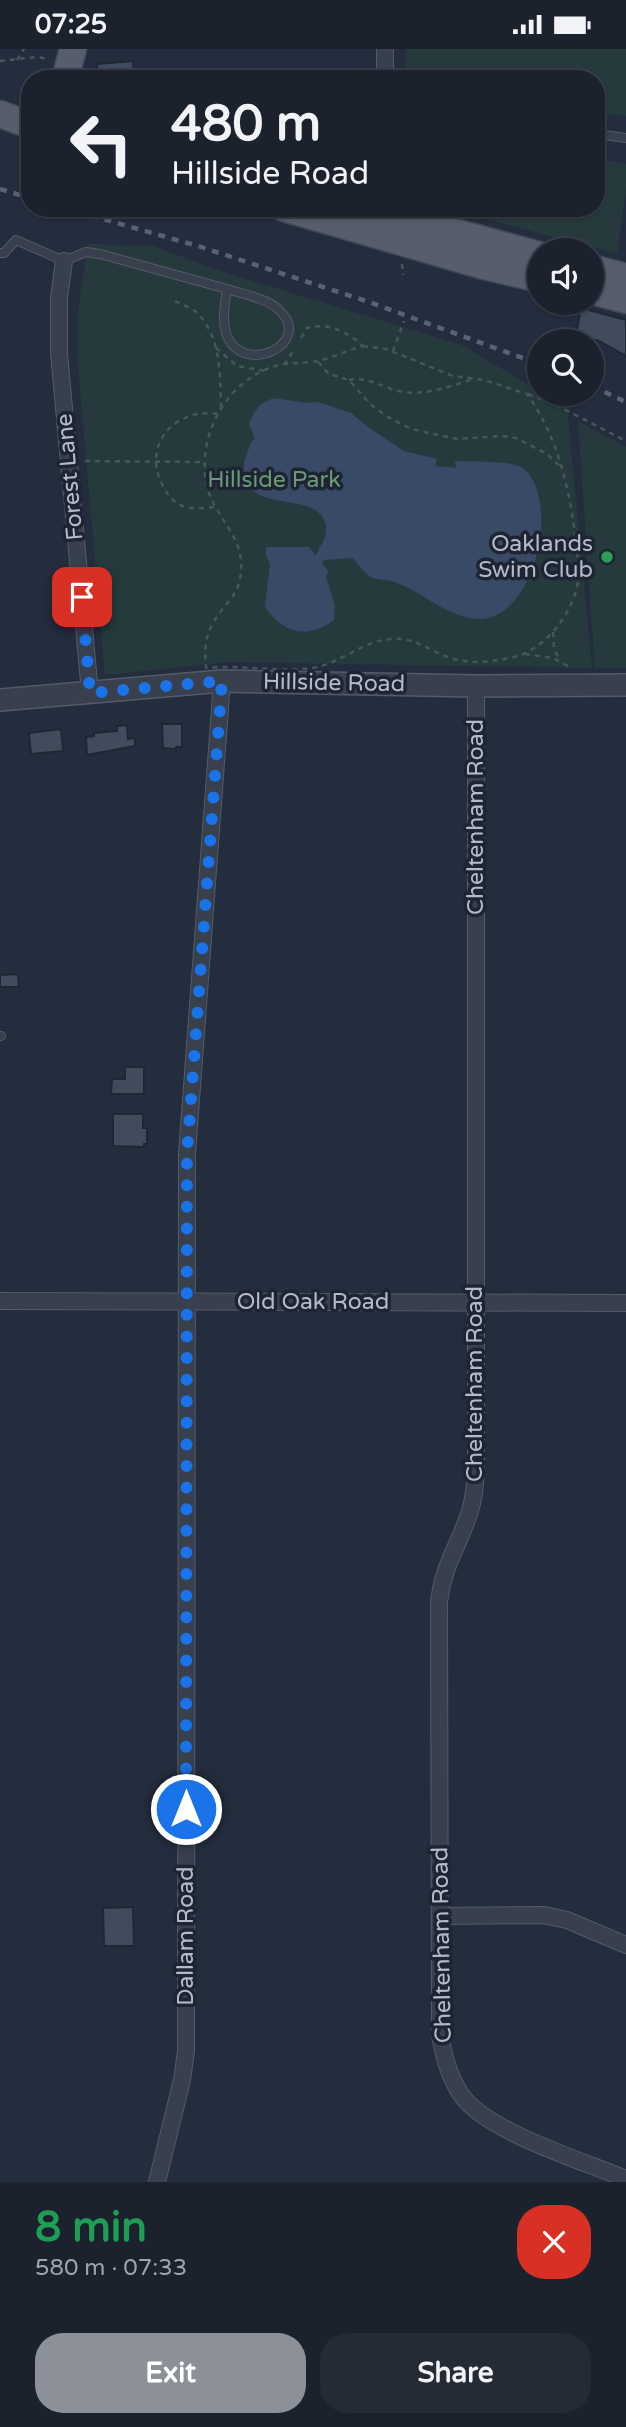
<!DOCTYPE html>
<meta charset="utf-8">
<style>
body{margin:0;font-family:"Varela Round",sans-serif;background:#242a36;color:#f1f3f6;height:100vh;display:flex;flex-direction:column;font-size:26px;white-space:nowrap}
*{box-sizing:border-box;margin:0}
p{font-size:23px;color:#a0a4aa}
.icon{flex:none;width:38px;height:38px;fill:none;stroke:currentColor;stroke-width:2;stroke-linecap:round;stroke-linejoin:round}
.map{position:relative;height:2133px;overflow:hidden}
.sheet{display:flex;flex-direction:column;background:#1b222e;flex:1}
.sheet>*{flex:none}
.hud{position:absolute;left:21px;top:21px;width:584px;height:147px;border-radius:28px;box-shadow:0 2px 5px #0004,0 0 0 2px #393f4a;background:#1b222e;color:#f1f3f6;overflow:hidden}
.controls{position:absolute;left:527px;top:189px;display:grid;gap:14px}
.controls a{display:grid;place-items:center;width:77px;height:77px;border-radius:50%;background:#1b222e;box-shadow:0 2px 5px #0004,0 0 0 2px #393f4a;font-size:35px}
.pin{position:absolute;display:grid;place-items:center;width:60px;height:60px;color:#fff;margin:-30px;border-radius:14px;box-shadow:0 4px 10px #0006}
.me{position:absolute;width:77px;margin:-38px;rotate:0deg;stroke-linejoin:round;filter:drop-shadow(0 0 5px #0008)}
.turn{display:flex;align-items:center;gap:24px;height:147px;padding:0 35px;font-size:32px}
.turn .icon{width:91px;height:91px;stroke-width:2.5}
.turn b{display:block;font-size:49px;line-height:60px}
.round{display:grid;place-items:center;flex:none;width:74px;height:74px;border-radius:28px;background:#242a36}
.headline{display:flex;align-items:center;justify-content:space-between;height:119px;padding:0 35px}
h1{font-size:42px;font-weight:700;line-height:52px;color:#1e9e55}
.button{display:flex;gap:14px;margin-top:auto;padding:14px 35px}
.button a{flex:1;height:80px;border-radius:28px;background:#8c9099;color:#fff;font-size:28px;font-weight:700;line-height:80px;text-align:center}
.button a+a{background:#242a36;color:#f1f3f6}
.status{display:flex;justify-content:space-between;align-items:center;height:49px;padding:0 35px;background:#1b222e;direction:ltr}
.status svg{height:19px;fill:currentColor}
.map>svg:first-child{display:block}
.green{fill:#263a3e}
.water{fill:#394a66}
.building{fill:#404b5c;stroke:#1f2734;stroke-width:2}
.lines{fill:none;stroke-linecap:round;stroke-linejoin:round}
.service-casing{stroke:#535b68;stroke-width:10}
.minor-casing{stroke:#535b68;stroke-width:18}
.tertiary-casing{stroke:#535b68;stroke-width:24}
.primary-casing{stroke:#414956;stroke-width:29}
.path{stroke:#44575b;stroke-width:2.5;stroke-dasharray:5 5;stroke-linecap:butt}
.service{stroke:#38404d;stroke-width:8}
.minor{stroke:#38404d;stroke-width:16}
.tertiary{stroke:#38404d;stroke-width:21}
.primary{stroke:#565e6d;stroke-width:26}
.rail{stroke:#5a6374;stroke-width:4.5;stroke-dasharray:7 7;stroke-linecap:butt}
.route{stroke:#1a73e8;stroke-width:12;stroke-dasharray:0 21.6}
.leisure-dot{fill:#2e9e5b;stroke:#1d2532;stroke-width:2.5}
.labels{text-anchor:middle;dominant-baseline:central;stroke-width:7;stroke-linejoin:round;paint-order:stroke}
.street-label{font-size:23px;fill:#b4bbc8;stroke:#1d2532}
.park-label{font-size:23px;fill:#6b9978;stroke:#1d2532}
.poi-label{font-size:23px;fill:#b4bbc8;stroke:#1d2532;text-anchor:end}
</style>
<div class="status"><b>07:25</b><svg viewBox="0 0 49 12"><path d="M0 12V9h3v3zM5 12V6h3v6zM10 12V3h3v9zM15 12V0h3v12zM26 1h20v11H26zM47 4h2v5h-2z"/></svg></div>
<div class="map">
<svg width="626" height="2133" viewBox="0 0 626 2133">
<rect width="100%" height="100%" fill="#242d3d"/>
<path class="green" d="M 406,0 L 626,0 L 626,67 L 597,64 L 597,30 L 406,30 Z
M 597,110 L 626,115 L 626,140 L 617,205 L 445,159 L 597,159 Z
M 88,195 L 153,197 L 220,222 L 462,296 L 539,342 L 539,345 L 544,345 L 567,358 L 592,619 L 229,613 L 105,626 L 78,316 L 77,269 Z
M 578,372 L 626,398 L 626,619 L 595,619 Z"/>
<path class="water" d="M 274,349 L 306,354 L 318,353 L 351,364 L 372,381 L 404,402 L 437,410 L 435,417 L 456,419 L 455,412 C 471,413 514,411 524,420 C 561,453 535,569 480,570 C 448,570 421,541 392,532 C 385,530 377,531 371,528 C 363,524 359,514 352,509 L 324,511 L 322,515 L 328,522 L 326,528 L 335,556 L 334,571 C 307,591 283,584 265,558 L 270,515 L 266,507 L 266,498 L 309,498 L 316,507 C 319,497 328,489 326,477 C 319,437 240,471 244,415 C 245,408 249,400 251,393 L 255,390 L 249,375 C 255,361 259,354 274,349 Z"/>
<path class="building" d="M 133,12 L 134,29 L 98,30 L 97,15 Z
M 581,259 L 626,271 L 626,307 L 599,292 L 576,286 Z
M 162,675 L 182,675 L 182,698 L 176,698 L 176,700 L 163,699 Z
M 127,676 L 128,690 L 135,689 L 135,697 L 87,706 L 86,688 L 94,687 L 94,684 L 117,682 L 117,677 Z
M 61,680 L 63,702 L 31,705 L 29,684 Z
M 18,925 L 19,938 L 0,938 L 0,926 Z
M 125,1018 L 144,1018 L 144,1045 L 111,1045 L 112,1030 L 125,1030 Z
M 113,1065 L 143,1065 L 143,1079 L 147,1079 L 147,1095 L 144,1095 L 144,1098 L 113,1097 Z
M 133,1858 L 134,1897 L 104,1897 L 103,1859 Z"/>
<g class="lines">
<g class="service-casing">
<path id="service" d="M 597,85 L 626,89
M 0,204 L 4,204 L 16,191 L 64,212 L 86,203 L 100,205 L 227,240
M 227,240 C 242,245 266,249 278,260 C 317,294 241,330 226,284 C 222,270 225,255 227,240 Z
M 0,987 L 1,987"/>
</g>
<g class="minor-casing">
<path id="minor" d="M 385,0 L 385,30
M 64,212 L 59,249 L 59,304 L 90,644
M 476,637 L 476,1422 C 475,1437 474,1451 469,1465 C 458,1498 443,1517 439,1553 L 440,1986 C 444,2008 449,2028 462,2047 C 488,2083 583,2112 626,2130
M 0,1252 L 626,1254
M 440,1867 L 544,1866 L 567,1871 L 626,1896
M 157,2133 L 182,2031 L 186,2002 L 187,1105 L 222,632"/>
</g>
<g class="tertiary-casing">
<path id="tertiary" d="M 0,651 L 222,632 L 476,637 L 626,636"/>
</g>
<g class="primary-casing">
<path id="primary" d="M 65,30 L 73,0
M 0,65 L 30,76
M 284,159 L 484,217 L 539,230
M 366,159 L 539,206
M 592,219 L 626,228
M 592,242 L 626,251"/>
</g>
<path class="path" d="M 17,11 L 24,0
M 0,12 L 36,8 L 49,10
M 402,215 L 403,226
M 175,252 C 181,255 189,258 195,262 C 222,286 220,328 221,360
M 301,289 L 307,279 C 328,273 348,283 363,297
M 363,297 L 386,300 L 453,327 L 484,331 L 527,345 C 558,388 570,441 576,494 C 577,504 579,515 579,525 C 577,557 552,593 523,605 C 514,609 502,610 492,612 C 477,614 459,613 445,607 C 426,599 412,588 391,590 C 362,592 340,615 312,619 C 278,624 241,615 206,619 C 205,604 204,592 211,578 C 224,551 243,549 241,512 C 239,485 216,467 208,441 C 194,391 225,332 275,317 C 289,313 303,315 317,312 C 332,309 348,301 363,297 Z
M 216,299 L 237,317 L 265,322
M 393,302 L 404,272
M 318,313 L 329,325 L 349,331 L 370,355 L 386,367 L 411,380 L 457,390 L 502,387 L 516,389 L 547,405 L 562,419
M 284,316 L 294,301
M 349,331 C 369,327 384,340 403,343 C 427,346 448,338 470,331
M 528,345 L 558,357 L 626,392
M 85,412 L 204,413
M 214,458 C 202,459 188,462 177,454 C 170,450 167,444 163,437 C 141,397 174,358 218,365
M 553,583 L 554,599 L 559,610
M 525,605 L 553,609 L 568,617"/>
<use href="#service" class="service"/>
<use href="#minor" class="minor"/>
<use href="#tertiary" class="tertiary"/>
<use href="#primary" class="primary"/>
<path class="rail" d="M 0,140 L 30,149
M 64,159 L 198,197 L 369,253 L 539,315
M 592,337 L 626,353"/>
</g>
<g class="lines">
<path class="route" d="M 82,548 L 90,644 L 222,632 L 187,1105 L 186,1760"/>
</g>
<circle class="leisure-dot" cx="607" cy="508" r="7"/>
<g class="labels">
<g class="street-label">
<text transform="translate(70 428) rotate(-95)">Forest Lane</text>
<text transform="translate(334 634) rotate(1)">Hillside Road</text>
<text transform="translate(476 768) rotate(-90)">Cheltenham Road</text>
<text x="313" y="1253">Old Oak Road</text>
<text transform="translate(475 1335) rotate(-90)">Cheltenham Road</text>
<text transform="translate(186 1887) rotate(-90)">Dallam Road</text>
<text transform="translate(442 1896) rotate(-91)">Cheltenham Road</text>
</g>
<g class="park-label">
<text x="274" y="431">Hillside Park</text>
</g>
<g class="poi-label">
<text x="593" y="495">Oaklands<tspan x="593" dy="26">Swim Club</tspan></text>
</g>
</g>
</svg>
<div class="controls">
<a><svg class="icon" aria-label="sound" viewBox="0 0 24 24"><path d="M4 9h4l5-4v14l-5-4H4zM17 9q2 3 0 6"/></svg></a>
<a><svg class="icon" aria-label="search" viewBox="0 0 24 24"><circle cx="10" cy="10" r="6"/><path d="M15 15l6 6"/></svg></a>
</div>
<div class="pin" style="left:82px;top:548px;background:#d93025"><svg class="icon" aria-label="arrive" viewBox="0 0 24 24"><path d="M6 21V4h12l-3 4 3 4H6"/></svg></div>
<svg class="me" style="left:186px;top:1760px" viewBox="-20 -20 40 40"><circle r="17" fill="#1a73e8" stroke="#fff" stroke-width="3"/><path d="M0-11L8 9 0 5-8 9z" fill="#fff"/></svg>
<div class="hud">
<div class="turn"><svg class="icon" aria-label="left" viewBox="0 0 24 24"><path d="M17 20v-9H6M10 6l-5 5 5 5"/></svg><div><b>480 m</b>Hillside Road</div></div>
</div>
</div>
<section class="sheet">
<div class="headline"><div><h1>8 min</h1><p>580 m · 07:33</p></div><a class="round" style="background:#d93025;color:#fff"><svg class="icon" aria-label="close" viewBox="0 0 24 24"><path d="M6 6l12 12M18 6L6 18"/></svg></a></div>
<div class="button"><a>Exit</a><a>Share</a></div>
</section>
